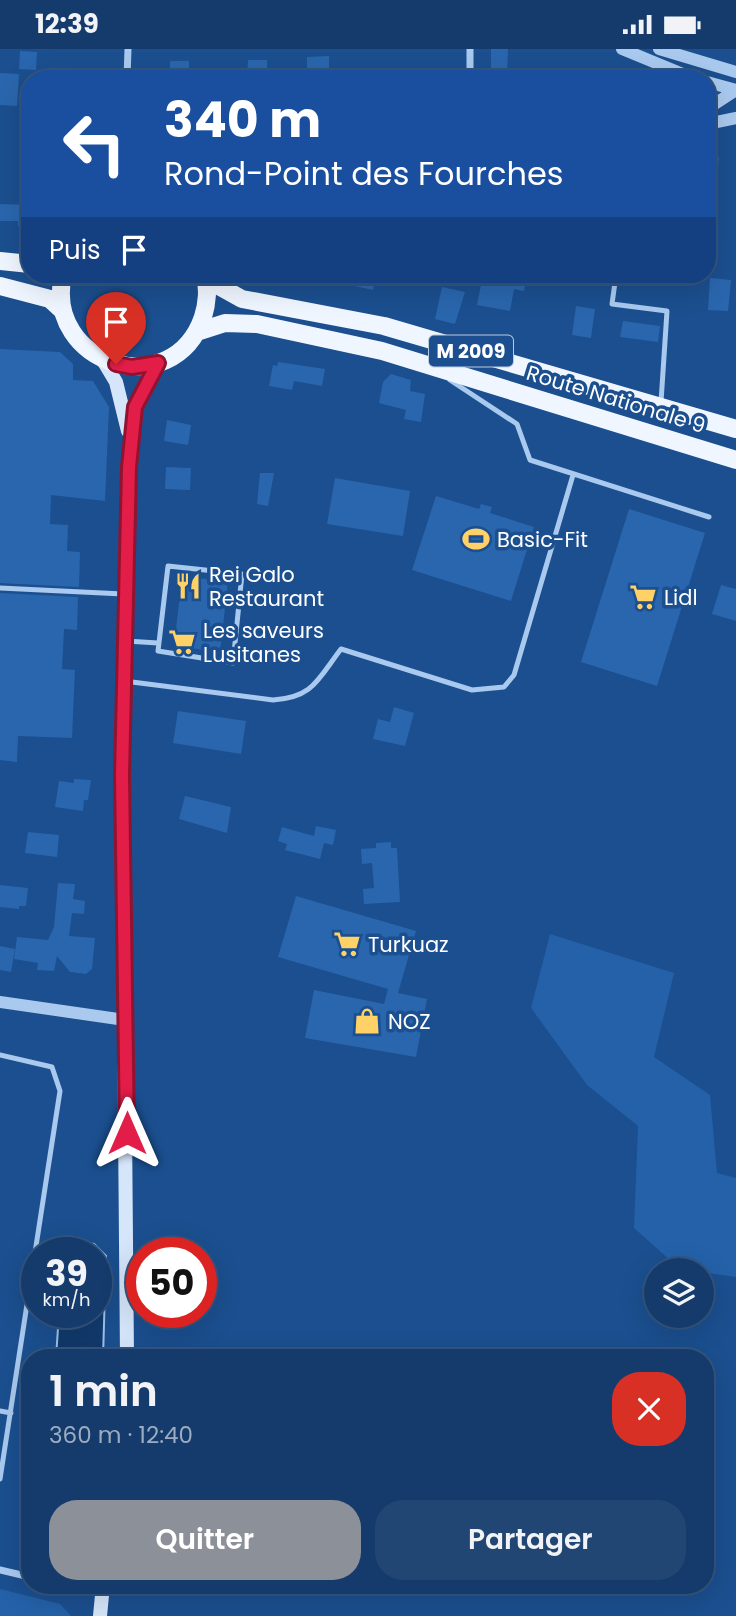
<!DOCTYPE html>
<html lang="fr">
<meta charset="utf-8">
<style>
body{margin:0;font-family:Poppins,sans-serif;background:#214673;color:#f1f3f6;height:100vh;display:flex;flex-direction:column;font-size:26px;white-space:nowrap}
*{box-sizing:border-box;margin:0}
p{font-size:23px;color:#9dadc1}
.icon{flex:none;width:38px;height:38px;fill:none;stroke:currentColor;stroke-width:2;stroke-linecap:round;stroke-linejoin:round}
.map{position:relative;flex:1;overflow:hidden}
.drawer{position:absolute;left:21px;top:1300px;width:693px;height:245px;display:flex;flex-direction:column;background:#143b6b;border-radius:28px;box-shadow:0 7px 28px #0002,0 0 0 2px #33557e}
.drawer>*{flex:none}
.top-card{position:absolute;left:21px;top:21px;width:695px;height:214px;border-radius:28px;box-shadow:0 7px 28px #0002,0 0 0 2px #33557e;background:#1a4fa0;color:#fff;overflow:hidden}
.fabs{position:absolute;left:644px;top:1209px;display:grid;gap:14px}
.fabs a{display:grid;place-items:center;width:70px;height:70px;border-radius:50%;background:#143b6b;box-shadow:0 7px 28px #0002,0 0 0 2px #33557e;font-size:35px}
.speed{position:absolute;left:21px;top:1188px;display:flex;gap:14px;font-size:35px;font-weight:700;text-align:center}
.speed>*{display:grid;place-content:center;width:91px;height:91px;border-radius:50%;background:#143b6b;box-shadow:0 7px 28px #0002,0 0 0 2px #33557e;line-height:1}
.speed small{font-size:18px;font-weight:400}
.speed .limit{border:10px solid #d22;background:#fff;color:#111}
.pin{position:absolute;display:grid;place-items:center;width:60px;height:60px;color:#fff;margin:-72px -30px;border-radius:50% 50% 50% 0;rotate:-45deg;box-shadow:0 0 7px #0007}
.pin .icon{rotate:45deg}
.me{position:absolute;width:77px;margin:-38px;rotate:0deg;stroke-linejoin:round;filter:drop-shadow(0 0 5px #0008)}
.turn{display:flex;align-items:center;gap:24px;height:147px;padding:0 28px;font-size:32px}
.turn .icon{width:91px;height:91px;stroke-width:2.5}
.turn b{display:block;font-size:49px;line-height:60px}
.then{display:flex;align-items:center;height:66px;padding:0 28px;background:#0003;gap:14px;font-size:26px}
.round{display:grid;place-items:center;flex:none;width:74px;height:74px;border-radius:28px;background:#214673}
.headline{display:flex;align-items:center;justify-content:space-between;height:119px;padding:0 28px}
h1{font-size:42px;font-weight:600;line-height:52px}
.button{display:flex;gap:14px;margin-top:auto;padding:14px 28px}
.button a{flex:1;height:80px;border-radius:28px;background:#8c9099;color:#fff;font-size:28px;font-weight:600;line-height:80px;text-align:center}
.button a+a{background:#214673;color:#f1f3f6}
.status{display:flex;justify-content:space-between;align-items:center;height:49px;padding:0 35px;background:#143b6b;direction:ltr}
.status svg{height:19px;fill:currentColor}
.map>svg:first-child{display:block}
.green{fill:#2461a8}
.water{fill:#123a6d;stroke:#9cc4f0;stroke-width:2}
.building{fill:#2a66ad}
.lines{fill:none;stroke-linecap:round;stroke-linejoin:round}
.service{stroke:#a9c9ee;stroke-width:5}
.minor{stroke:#a9c9ee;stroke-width:7}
.tertiary{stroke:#a9c9ee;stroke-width:12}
.secondary{stroke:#d6e6fa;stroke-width:14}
.primary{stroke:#f0f6ff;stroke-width:18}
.route-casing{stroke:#92132f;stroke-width:18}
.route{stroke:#e11d48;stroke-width:12}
.labels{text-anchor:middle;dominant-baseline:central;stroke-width:7;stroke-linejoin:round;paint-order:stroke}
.shield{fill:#1b4f8f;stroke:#bbcadd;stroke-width:2}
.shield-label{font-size:19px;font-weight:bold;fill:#fff}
.street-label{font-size:21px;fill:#fff;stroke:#1b4f8f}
.poi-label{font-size:21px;fill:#fff;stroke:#1b4f8f;text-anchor:start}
</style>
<div class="status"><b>12:39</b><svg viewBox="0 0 49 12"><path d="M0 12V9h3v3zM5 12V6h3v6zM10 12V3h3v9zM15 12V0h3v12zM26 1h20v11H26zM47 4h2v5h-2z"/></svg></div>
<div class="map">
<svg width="736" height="1567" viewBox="0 0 736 1567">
<rect width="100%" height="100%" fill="#1b4f8f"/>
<path class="green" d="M 550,885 L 674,924 L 654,1008 L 710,1046 L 717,1124 L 736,1129 L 736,1228 L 680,1220 L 634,1179 L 638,1077 L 587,1036 L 531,959 Z
M 0,1540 L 60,1555 L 71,1567 L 0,1567 Z"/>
<path class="water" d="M 77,1192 L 94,1195 L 106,1207 L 103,1309 L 56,1309 L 59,1264 L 96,1264 L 96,1204 L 63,1204 L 65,1198 Z"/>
<path class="building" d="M 491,0 L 508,0 L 507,30 L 491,30 Z
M 20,2 L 37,3 L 36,21 L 19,20 Z
M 329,7 L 329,29 L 307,29 L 307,8 Z
M 248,11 L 267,11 L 267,30 L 247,30 Z
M 170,12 L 189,12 L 189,30 L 170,30 Z
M 0,24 L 19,25 L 17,57 L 0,56 Z
M 707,106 L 719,108 L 716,142 L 707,142 Z
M 0,155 L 30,156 L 30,177 L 18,177 L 18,172 L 0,172 Z
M 328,226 L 376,226 L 373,241 L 328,231 Z
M 483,226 L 527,226 L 524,242 L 514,240 L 510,262 L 477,256 Z
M 710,229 L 731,231 L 728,262 L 708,261 Z
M 442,238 L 465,243 L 455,275 L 435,270 Z
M 576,257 L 595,260 L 591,289 L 572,286 Z
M 623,272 L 660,277 L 658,293 L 620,288 Z
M 0,300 L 60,303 L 73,315 L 73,331 L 93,332 L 109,358 L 105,452 L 51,446 L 50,475 L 68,476 L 67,502 L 80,503 L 79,538 L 0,534 Z
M 278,313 L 325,320 L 322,337 L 294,332 L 292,341 L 269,337 L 273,316 L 277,317 Z
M 391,325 L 411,331 L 410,342 L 425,345 L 421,373 L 404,370 L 406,361 L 379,354 L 383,333 Z
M 167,371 L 191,376 L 188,396 L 164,392 Z
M 166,418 L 191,419 L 190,441 L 165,440 Z
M 260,424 L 274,424 L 268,457 L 257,455 Z
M 335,429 L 410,442 L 403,487 L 327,475 Z
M 436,447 L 479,460 L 481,455 L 492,458 L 490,464 L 534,478 L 511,552 L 412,521 Z
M 629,460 L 705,484 L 657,637 L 581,613 Z
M 182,527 L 228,533 L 220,603 L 174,597 Z
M 721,536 L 736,540 L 736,572 L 712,565 Z
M 0,544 L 78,548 L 77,581 L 64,580 L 62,620 L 75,621 L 72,689 L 18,687 L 17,713 L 0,711 Z
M 394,658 L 414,664 L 405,697 L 373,690 L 378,670 L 390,673 Z
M 178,662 L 246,672 L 241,705 L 173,694 Z
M 74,730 L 91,731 L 88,751 L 84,751 L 83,762 L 55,758 L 59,732 L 74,734 Z
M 185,747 L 231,758 L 227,784 L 179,770 Z
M 316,777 L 336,781 L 333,796 L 324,794 L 320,810 L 285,801 L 287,795 L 278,792 L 282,778 L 314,787 Z
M 28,783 L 59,786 L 57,808 L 25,804 Z
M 391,793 L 391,799 L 397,799 L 400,853 L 364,855 L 363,840 L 374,839 L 372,814 L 362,815 L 361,800 L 376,799 L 376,794 Z
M 58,834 L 75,835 L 73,850 L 85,852 L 84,865 L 72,864 L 69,887 L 95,889 L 92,920 L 86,925 L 70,923 L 57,907 L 54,922 L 37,921 L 38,914 L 14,910 L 17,888 L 48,891 L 54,878 Z
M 0,836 L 28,839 L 26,857 L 19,857 L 19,860 L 0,858 Z
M 296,847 L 416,882 L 398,944 L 427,950 L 416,1008 L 305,989 L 314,941 L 384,955 L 388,940 L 278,908 Z
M 0,897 L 15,900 L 11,923 L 0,921 Z"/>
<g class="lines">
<path class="service" d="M 616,226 L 612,255 L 667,262 L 661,353
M 450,331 L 517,375 L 530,411 L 709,468
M 168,517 L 242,525 L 233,614 L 158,602 Z
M 0,539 L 123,545
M 126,592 L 158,594
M 124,632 L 273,651 C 313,649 318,630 341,600 L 472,641 L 504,638 L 514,626 L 573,426
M 0,1006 L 52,1018 L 60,1042 L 0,1430
M 0,1362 L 11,1364"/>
<path class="minor" d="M 470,0 L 470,30
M 127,30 L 128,0
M 0,1521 L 30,1528
M 69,1536 L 102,1543"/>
<path class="tertiary" d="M 622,0 L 695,30
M 659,0 L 736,23
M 707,33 L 736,41
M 707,60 L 736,41
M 707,75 L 736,69
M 0,953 L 125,971"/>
<path class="secondary" d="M 101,308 L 116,333 L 128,382
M 127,1309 L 122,726 L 126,492 L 130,394 L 135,358 L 158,314
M 100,1567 L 103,1536"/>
<path class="primary" d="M 0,212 L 30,215
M 63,226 C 43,316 173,356 203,268 C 207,255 209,238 204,226
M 206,230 L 242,250 L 384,277 L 736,380
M 0,237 L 50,250 L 62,261
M 197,283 L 225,274 L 257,275 L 382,302 L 736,411"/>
</g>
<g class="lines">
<g class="route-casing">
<path id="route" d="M 116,315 L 132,318 L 158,314 L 135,358 L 129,418 L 122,726 L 127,1084"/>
</g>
<use href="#route" class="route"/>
</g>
<defs>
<g id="stadium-bare" transform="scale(2.1)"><path d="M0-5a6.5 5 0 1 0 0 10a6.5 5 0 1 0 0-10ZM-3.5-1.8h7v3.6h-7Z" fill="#ffd166" stroke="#1b4f8f" stroke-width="2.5" paint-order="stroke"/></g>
<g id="restaurant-bare" transform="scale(2.1)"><path d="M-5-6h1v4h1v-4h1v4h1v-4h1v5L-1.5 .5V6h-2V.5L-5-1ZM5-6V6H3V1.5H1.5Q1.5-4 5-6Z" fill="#ffd166" stroke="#1b4f8f" stroke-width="2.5" paint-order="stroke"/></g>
<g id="supermarket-bare" transform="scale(2.1)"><path d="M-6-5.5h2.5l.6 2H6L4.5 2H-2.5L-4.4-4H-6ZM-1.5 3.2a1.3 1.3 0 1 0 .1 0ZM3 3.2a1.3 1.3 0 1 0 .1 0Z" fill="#ffd166" stroke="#1b4f8f" stroke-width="2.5" paint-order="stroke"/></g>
<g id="shop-bare" transform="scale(2.1)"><path d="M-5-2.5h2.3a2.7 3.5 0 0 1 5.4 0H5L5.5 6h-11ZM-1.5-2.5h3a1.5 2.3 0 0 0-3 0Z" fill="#ffd166" stroke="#1b4f8f" stroke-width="2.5" paint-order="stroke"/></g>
</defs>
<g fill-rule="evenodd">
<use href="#stadium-bare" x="476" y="490"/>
<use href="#restaurant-bare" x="188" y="537"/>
<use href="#supermarket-bare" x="643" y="548"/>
<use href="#supermarket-bare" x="182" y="593"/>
<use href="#supermarket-bare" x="347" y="895"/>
<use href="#shop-bare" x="367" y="972"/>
</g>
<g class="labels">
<rect class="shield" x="429" y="286.5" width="84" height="31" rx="5"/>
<g class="shield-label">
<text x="471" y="302">M 2009</text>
</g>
<g class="street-label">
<text transform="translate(616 350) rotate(17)">Route Nationale 9</text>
</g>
<g class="poi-label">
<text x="497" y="490">Basic-Fit</text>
<text x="209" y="525">Rei Galo<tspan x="209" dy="24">Restaurant</tspan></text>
<text x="664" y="548">Lidl</text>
<text x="203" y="581">Les saveurs<tspan x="203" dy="24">Lusitanes</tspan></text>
<text x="368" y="895">Turkuaz</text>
<text x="388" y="972">NOZ</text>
</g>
</g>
</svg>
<div class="fabs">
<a><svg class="icon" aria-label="layers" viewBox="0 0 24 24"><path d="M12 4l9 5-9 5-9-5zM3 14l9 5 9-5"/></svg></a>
</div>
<div class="speed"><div>39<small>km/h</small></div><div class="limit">50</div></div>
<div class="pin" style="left:116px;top:315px;background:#d93025"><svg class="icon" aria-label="arrive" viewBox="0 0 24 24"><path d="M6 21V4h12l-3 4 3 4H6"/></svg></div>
<svg class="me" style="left:127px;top:1084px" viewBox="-20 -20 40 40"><path d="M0-17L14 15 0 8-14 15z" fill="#e11d48" stroke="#fff" stroke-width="4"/></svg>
<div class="top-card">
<div class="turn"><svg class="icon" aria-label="left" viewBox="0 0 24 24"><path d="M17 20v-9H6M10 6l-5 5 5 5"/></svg><div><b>340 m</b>Rond-Point des Fourches</div></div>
<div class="then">Puis<svg class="icon" aria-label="arrive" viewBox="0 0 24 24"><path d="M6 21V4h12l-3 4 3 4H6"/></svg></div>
</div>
<section class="drawer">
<div class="headline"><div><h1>1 min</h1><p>360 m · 12:40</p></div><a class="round" style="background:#d93025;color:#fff"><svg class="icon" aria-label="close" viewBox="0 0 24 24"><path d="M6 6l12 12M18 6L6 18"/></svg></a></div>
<div class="button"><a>Quitter</a><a>Partager</a></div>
</section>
</div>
